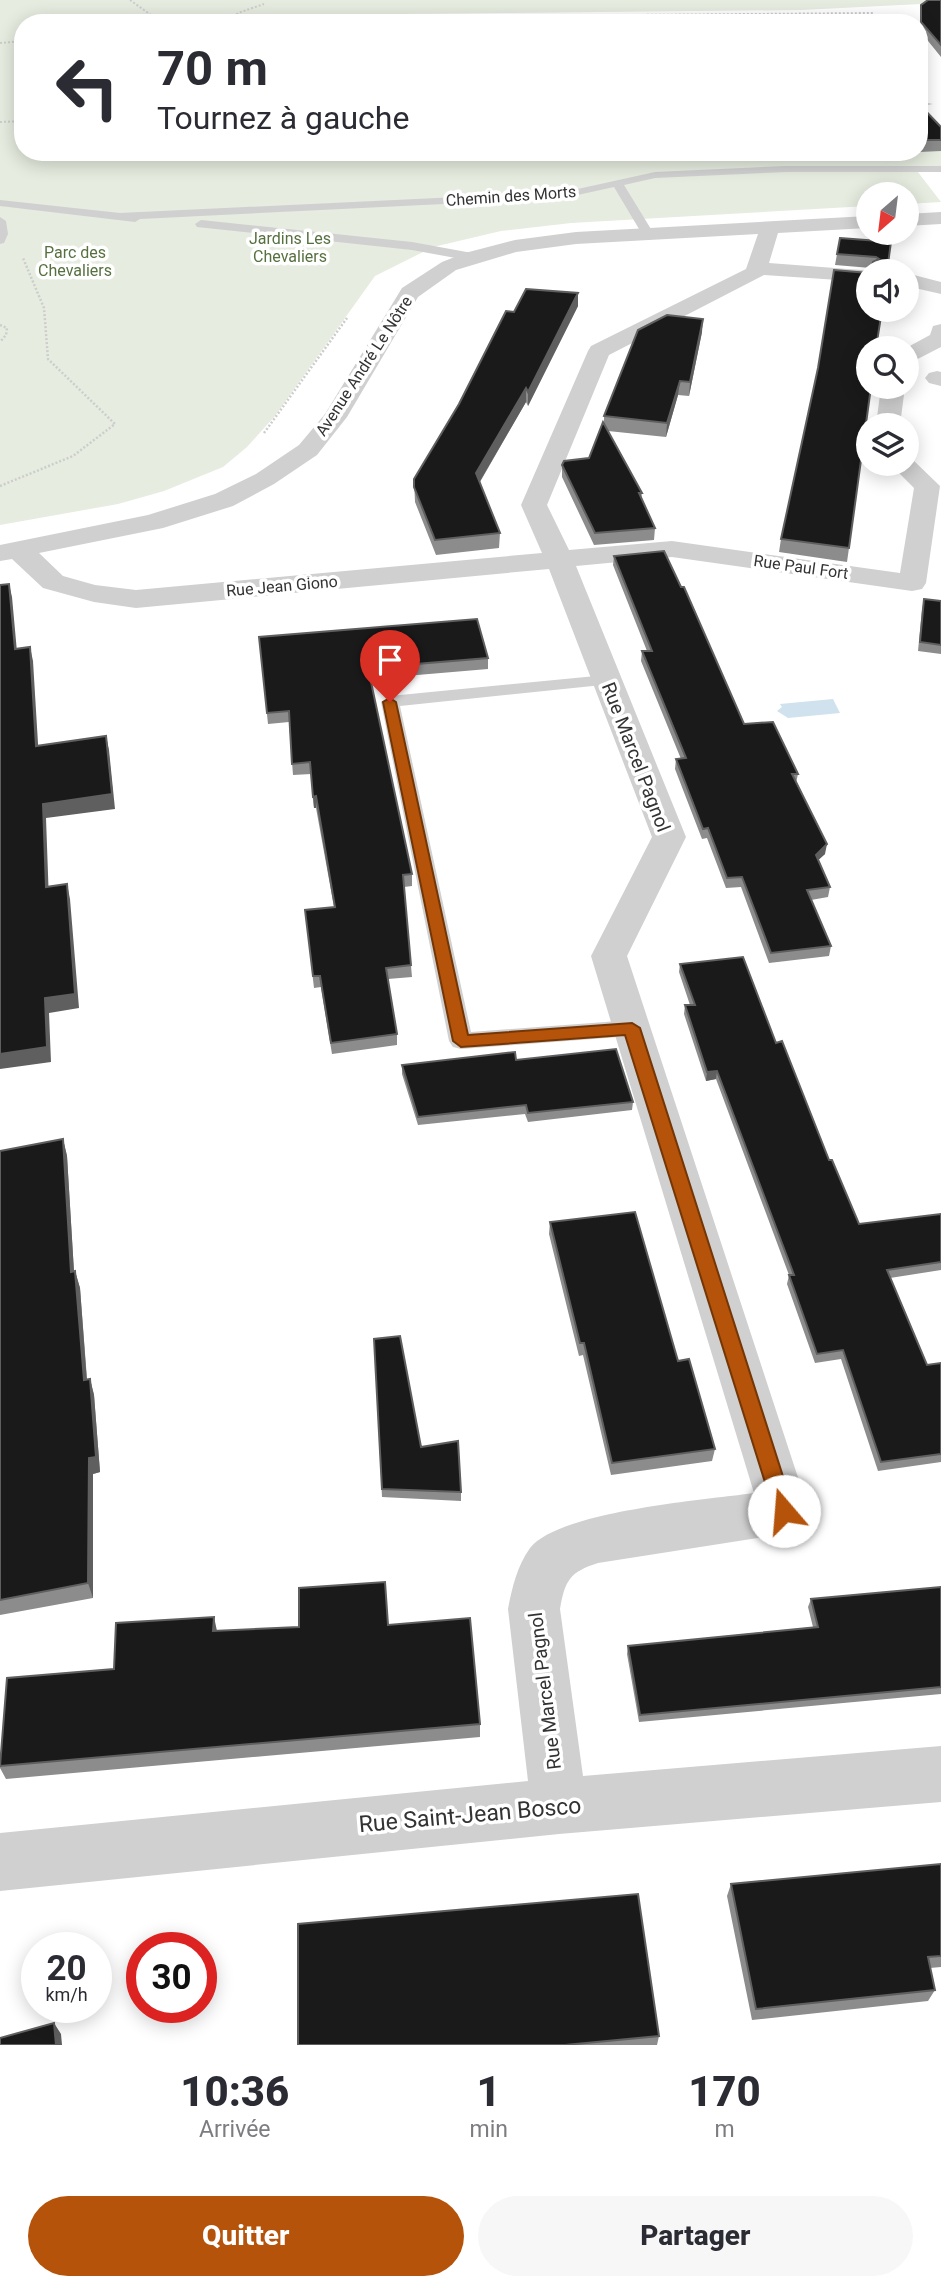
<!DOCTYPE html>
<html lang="fr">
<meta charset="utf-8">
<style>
body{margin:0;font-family:Roboto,sans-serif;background:#f7f7f7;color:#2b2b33;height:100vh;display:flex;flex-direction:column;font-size:26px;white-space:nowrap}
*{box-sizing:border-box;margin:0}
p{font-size:23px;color:#7c7c81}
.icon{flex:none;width:38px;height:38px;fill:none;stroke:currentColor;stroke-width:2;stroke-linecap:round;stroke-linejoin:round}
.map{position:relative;height:2045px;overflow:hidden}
.drawer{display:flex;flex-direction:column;background:#fff;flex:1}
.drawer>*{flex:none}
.hud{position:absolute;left:14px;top:14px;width:914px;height:147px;border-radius:28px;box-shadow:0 4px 18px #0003;background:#fff;color:#2b2b33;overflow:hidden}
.needle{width:46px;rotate:208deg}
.buttons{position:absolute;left:856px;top:182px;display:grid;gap:14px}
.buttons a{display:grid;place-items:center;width:63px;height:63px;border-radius:50%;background:#fff;box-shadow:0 4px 18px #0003;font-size:35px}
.speed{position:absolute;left:21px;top:1932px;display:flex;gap:14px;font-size:35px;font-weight:700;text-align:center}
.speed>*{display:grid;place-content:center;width:91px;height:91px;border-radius:50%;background:#fff;box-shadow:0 4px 18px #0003;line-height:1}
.speed small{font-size:18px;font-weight:400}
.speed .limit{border:10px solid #d22;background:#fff;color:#111}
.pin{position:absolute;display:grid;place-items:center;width:60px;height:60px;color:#fff;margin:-72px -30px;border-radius:50% 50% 50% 0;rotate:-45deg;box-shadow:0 0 7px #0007}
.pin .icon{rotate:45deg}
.me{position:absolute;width:77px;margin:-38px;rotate:342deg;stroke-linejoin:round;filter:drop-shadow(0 0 5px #0008)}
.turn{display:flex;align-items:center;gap:24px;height:147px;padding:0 28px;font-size:32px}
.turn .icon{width:91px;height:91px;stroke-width:2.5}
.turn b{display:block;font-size:49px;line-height:60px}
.eta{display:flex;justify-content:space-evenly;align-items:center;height:119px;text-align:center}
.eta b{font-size:42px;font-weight:800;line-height:49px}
.primary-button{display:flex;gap:14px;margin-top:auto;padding:14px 28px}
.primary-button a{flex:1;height:80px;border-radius:42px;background:#b45309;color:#fff;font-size:28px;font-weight:800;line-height:80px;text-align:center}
.primary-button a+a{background:#f7f7f7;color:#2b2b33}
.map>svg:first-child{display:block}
.green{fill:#e6ecdf}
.water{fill:#cfe2ee}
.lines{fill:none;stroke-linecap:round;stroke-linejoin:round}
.path-far1{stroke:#cdcdcd;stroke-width:2;stroke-dasharray:2 2;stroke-linecap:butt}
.path{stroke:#cdcdcd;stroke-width:2.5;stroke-dasharray:2 2;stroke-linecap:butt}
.service{fill:#d0d0d0;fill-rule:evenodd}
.minor{fill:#d0d0d0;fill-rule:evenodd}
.wall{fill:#8c8c8c}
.shaded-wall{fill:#5f5f5f}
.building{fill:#1a1a1a;stroke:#5f5f5f;stroke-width:2}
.route{fill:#b45309;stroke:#753606;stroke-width:2}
.labels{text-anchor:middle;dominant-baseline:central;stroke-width:7;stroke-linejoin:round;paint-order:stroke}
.far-street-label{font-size:16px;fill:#333;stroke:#fff}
.far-park-label{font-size:16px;fill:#56703f;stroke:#fff}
.street-label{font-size:19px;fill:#333;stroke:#fff}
.near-street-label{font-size:23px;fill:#333;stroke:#fff}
</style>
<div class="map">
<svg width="941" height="2045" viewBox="0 0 941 2045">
<rect width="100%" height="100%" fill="#fff"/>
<path class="green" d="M 0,0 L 941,0 L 941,3 L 801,10 L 399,14 L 400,22 L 855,18 L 859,23 L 23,23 L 23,152 L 919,152 L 919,116 L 941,134 L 941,166 L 914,167 L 941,202 L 907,204 L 906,194 L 868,194 L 868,206 L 571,223 L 501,231 L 433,247 L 375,276 L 275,416 L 247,447 L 223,467 L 164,491 L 118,504 L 0,525 Z"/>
<path class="water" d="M 833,699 L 840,713 L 788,718 L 777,711 L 782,707 L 780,704 Z"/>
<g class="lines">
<path class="path-far1" d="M 130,0 L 151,15 L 156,23
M 228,23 L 238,13 L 264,4
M 271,23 L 388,17 L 873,13
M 0,43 L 23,41
M 22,67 L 23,64
M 0,122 L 23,121"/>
<path class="path" d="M 0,325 L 7,328 L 6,335 L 0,342
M 264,433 L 347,318
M 0,486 L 73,456 L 115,424 L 48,359 L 44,308 L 23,258"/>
<path class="service" d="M 919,101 L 933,104 L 919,107 Z
M 786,166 L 941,166 L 941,172 L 786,172 L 655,178 L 624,185 L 654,234 L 648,238 L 642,234 L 614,187 L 564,198 L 140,219 L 135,222 L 0,206 L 0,200 L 120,213 L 564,192 L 655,172 Z
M 0,217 L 6,221 L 8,234 L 4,243 L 0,244 Z
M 201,220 L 412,242 L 472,253 L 478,257 L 472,261 L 412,250 L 197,227 L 195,224 Z
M 606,675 L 612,676 L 615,680 L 612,684 L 400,706 L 471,1032 L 632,1020 L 640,1022 L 643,1028 L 640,1034 L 632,1036 L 461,1049 L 453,1047 L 449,1041 L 381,702 L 390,696 Z"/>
<path class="minor" d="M 941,212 L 941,224 L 906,226 L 906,214 Z
M 868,216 L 868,228 L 778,233 L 769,263 L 874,271 L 868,271 L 868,282 L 764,275 L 609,355 L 547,505 L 569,550 L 672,541 L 900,573 L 914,488 L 890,464 L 906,464 L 906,457 L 912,459 L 940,486 L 926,583 L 922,589 L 912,591 L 672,557 L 576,566 L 686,837 L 627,956 L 809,1511 L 802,1527 L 784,1534 L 598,1563 C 570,1572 565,1580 560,1609 L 583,1776 L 941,1746 L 941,1802 L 559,1834 L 0,1891 L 0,1833 L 528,1781 L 508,1609 C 512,1588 517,1566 530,1548 C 559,1511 705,1500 754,1493 L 591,956 L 652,837 L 549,569 L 136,608 L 94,602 L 43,588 L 12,559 L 0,561 L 0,545 L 148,515 L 215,494 L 256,474 L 299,445 L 325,414 L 402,288 L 442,262 L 465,253 L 515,240 L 576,232 ZM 758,234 L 746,269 L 591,346 L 588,351 L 521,505 L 542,553 L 136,590 L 95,585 L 63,576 L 39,553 L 163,528 L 233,506 L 274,484 L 317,455 L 347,417 L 418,297 L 456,270 L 516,252 L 576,244 Z
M 906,273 L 941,282 L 941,294 L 906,286 Z
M 941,324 L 941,347 L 906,365 L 906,348 L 930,335 L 933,326 Z
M 937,371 L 941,372 L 941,386 L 929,383 L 925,378 L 929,373 Z
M 881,387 L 905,387 L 900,425 L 876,425 Z"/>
</g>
<path class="wall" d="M 941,0 L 941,57 L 920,31 L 920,14 L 921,5 Z
M 919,104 L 941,127 L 941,151 L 919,152 Z
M 840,238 L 891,242 L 871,268 L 835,265 Z
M 578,293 L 578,306 L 528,406 L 526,402 L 480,482 L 500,533 L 499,548 L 436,555 L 415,502 L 414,479 L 514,312 Z
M 702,332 L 689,396 L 678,395 L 666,437 L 608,431 L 642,493 L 641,499 L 655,528 L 654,540 L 594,545 L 562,477 L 562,465 L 589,458 L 604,424 L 604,416 Z
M 781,539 L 849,548 L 847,562 L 779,552 Z
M 614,556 L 744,724 L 798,774 L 796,783 L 825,854 L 818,860 L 830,887 L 828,897 L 811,900 L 831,946 L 829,956 L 769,963 L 741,887 L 726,888 L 707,838 L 702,839 L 675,769 L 676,759 L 681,759 L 641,661 L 642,651 L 647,651 L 613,565 Z
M 924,599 L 941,601 L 941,654 L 918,651 L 922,609 Z
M 259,637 L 488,658 L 488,669 L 370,679 L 412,874 L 412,886 L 404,887 L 412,977 L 388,979 L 397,1034 L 397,1045 L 332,1054 L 321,987 L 314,988 L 305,910 L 334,907 L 316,808 L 314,808 L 311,774 L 293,775 L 289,722 L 268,724 Z
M 680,964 L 776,1043 L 829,1160 L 859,1224 L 941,1214 L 941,1270 L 890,1278 L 927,1365 L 941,1363 L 941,1462 L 878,1471 L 841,1359 L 815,1363 L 787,1284 L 789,1275 L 716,1079 L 706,1081 L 684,1014 L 685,1005 L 690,1005 L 679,972 Z
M 516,1060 L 633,1102 L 632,1110 L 528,1122 L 525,1114 L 418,1125 L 402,1074 L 402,1065 Z
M 63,1139 L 67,1156 L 74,1272 L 75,1271 L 80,1288 L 87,1379 L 90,1379 L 94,1395 L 100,1472 L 93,1474 L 93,1598 L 0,1615 L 0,1151 Z
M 550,1222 L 678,1361 L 715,1449 L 712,1461 L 611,1475 L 583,1355 L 579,1356 L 549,1234 Z
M 374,1339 L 421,1447 L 461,1492 L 461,1501 L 382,1497 Z
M 941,1587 L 941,1694 L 639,1722 L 627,1654 L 628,1646 L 813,1627 L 808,1607 L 811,1599 Z
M 388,1625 L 480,1724 L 480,1737 L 6,1779 L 0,1768 L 0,1757 L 114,1669 L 217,1631 Z
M 941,1864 L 941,1967 L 930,1968 L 935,1990 L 928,2001 L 752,2020 L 727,1896 L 731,1884 Z
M 659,2036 L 657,2045 L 298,2045 Z"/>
<path class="shaded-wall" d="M 578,293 L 578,306 L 528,406 L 528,392 Z
M 703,319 L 702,332 L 689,396 L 690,382 Z
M 680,381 L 678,395 L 666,437 L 667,423 Z
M 526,388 L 526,402 L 476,488 L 476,473 Z
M 9,584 L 12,597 L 18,663 L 15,649 Z
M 30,647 L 33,661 L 39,760 L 36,746 Z
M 106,736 L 109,750 L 115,809 L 46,818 L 49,902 L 46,887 L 43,804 Z
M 316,796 L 316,808 L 314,808 L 313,797 Z
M 827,844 L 825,854 L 814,864 L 816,855 Z
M 67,884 L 70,899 L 79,1008 L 49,1013 L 51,1062 L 0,1069 L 0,1054 L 45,998 Z
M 717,1071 L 716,1079 L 706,1081 L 707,1072 Z
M 63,1139 L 67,1156 L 75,1288 L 71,1272 Z
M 75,1271 L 80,1288 L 88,1396 L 84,1380 Z
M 90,1379 L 94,1395 L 100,1472 L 93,1474 L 93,1598 L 88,1583 Z
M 214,1617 L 217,1631 L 213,1631 Z
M 54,2023 L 61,2034 L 62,2045 L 56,2045 Z"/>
<path class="building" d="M 928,0 L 941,0 L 941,45 L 921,22 L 921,5 Z
M 919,104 L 941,127 L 941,140 L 919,140 Z
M 840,238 L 891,242 L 887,271 L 870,271 L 873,262 L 879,259 L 876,257 L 837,254 Z
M 834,270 L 868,273 L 868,310 L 882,310 L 876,348 L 868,348 L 868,387 L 871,387 L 849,548 L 781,539 L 818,368 Z
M 526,289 L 578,293 L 528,392 L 526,388 L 476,473 L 500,533 L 435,540 L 414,487 L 414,479 L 459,404 L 506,311 L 514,312 Z
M 667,315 L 703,319 L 690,382 L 680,381 L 667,423 L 604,416 L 638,330 Z
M 603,422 L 642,493 L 639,493 L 655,528 L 595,533 L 562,465 L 564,461 L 589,458 Z
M 664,551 L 681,587 L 684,587 L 744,724 L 773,722 L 798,774 L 792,774 L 827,844 L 816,855 L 830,887 L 807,890 L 831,946 L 771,953 L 742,877 L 727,878 L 708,828 L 703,829 L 676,759 L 686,758 L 642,651 L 652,651 L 614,556 Z
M 9,584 L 15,649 L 30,647 L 36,746 L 106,736 L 112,794 L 43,804 L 46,887 L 67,884 L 75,994 L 45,998 L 47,1047 L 0,1054 L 0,585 Z
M 924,599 L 941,601 L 941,645 L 920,642 Z
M 477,619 L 488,658 L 368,668 L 412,874 L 403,875 L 411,965 L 386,968 L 397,1034 L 331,1043 L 320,976 L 313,976 L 305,910 L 335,907 L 316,796 L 313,797 L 310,762 L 292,764 L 289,711 L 267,713 L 259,637 Z
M 743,957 L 776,1043 L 782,1041 L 829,1160 L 832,1160 L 859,1224 L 941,1214 L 941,1262 L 887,1270 L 927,1365 L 941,1363 L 941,1454 L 881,1462 L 843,1350 L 817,1354 L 789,1275 L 794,1275 L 717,1071 L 707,1072 L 685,1005 L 695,1005 L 680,964 Z
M 616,1049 L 633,1102 L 528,1113 L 526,1105 L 418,1117 L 402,1065 L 515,1052 L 516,1060 Z
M 63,1139 L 71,1272 L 75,1271 L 84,1380 L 90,1379 L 96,1457 L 89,1458 L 88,1583 L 0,1600 L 0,1151 Z
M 635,1212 L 678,1361 L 689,1359 L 715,1449 L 612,1463 L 584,1343 L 580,1343 L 550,1222 Z
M 400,1336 L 421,1447 L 458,1441 L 461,1492 L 382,1489 L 374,1339 Z
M 385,1582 L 388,1625 L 470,1618 L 480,1724 L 0,1766 L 7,1678 L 114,1669 L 116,1623 L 214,1617 L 213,1631 L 299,1627 L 299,1588 Z
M 941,1587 L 941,1687 L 640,1715 L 628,1646 L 818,1627 L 811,1599 Z
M 941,1864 L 941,1956 L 928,1957 L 935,1990 L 756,2009 L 731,1884 Z
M 638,1894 L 659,2036 L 565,2045 L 298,2045 L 298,1924 Z
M 54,2023 L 56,2045 L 0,2045 L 0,2038 Z"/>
<path class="route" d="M 390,698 L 396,702 L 468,1035 L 632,1023 L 640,1028 L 794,1511 L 791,1518 L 784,1521 L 777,1518 L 774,1511 L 625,1035 L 461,1047 L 453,1041 L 383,702 Z"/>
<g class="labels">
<g class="far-street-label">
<text transform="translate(511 196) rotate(-4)">Chemin des Morts</text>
<text transform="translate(364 366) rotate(-57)">Avenue André Le Nôtre</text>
<text transform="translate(801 567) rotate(8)">Rue Paul Fort</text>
<text transform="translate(282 586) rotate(-5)">Rue Jean Giono</text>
</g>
<g class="far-park-label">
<text x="290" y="238">Jardins Les<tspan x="290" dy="18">Chevaliers</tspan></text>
<text x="75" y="252">Parc des<tspan x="75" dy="18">Chevaliers</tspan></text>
</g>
<g class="street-label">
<text transform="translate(636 757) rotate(69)">Rue Marcel Pagnol</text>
<text transform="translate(545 1691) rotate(-97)">Rue Marcel Pagnol</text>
</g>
<g class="near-street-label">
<text transform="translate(470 1815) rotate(-5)">Rue Saint-Jean Bosco</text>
</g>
</g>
</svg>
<div class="buttons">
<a><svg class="needle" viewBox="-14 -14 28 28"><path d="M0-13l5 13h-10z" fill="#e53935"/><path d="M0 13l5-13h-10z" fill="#7c7c81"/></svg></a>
<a><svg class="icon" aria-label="sound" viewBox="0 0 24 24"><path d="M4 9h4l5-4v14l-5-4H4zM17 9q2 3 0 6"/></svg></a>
<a><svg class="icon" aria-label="search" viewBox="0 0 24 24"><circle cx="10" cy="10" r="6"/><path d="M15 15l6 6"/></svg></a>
<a><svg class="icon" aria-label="layers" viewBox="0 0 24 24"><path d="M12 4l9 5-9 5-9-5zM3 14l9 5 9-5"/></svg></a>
</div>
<div class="speed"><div>20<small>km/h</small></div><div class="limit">30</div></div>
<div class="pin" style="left:390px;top:702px;background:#d93025"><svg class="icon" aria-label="arrive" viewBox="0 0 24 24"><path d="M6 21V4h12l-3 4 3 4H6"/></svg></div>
<svg class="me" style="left:784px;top:1511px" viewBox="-20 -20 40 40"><circle r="19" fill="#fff"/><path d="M0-13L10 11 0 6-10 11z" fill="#b45309"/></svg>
<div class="hud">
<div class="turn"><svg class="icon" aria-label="left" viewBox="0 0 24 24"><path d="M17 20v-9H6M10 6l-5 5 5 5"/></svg><div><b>70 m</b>Tournez à gauche</div></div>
</div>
</div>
<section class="drawer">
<div class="eta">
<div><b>10:36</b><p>Arrivée</p></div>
<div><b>1</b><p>min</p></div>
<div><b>170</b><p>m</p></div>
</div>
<div class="primary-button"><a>Quitter</a><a>Partager</a></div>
</section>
